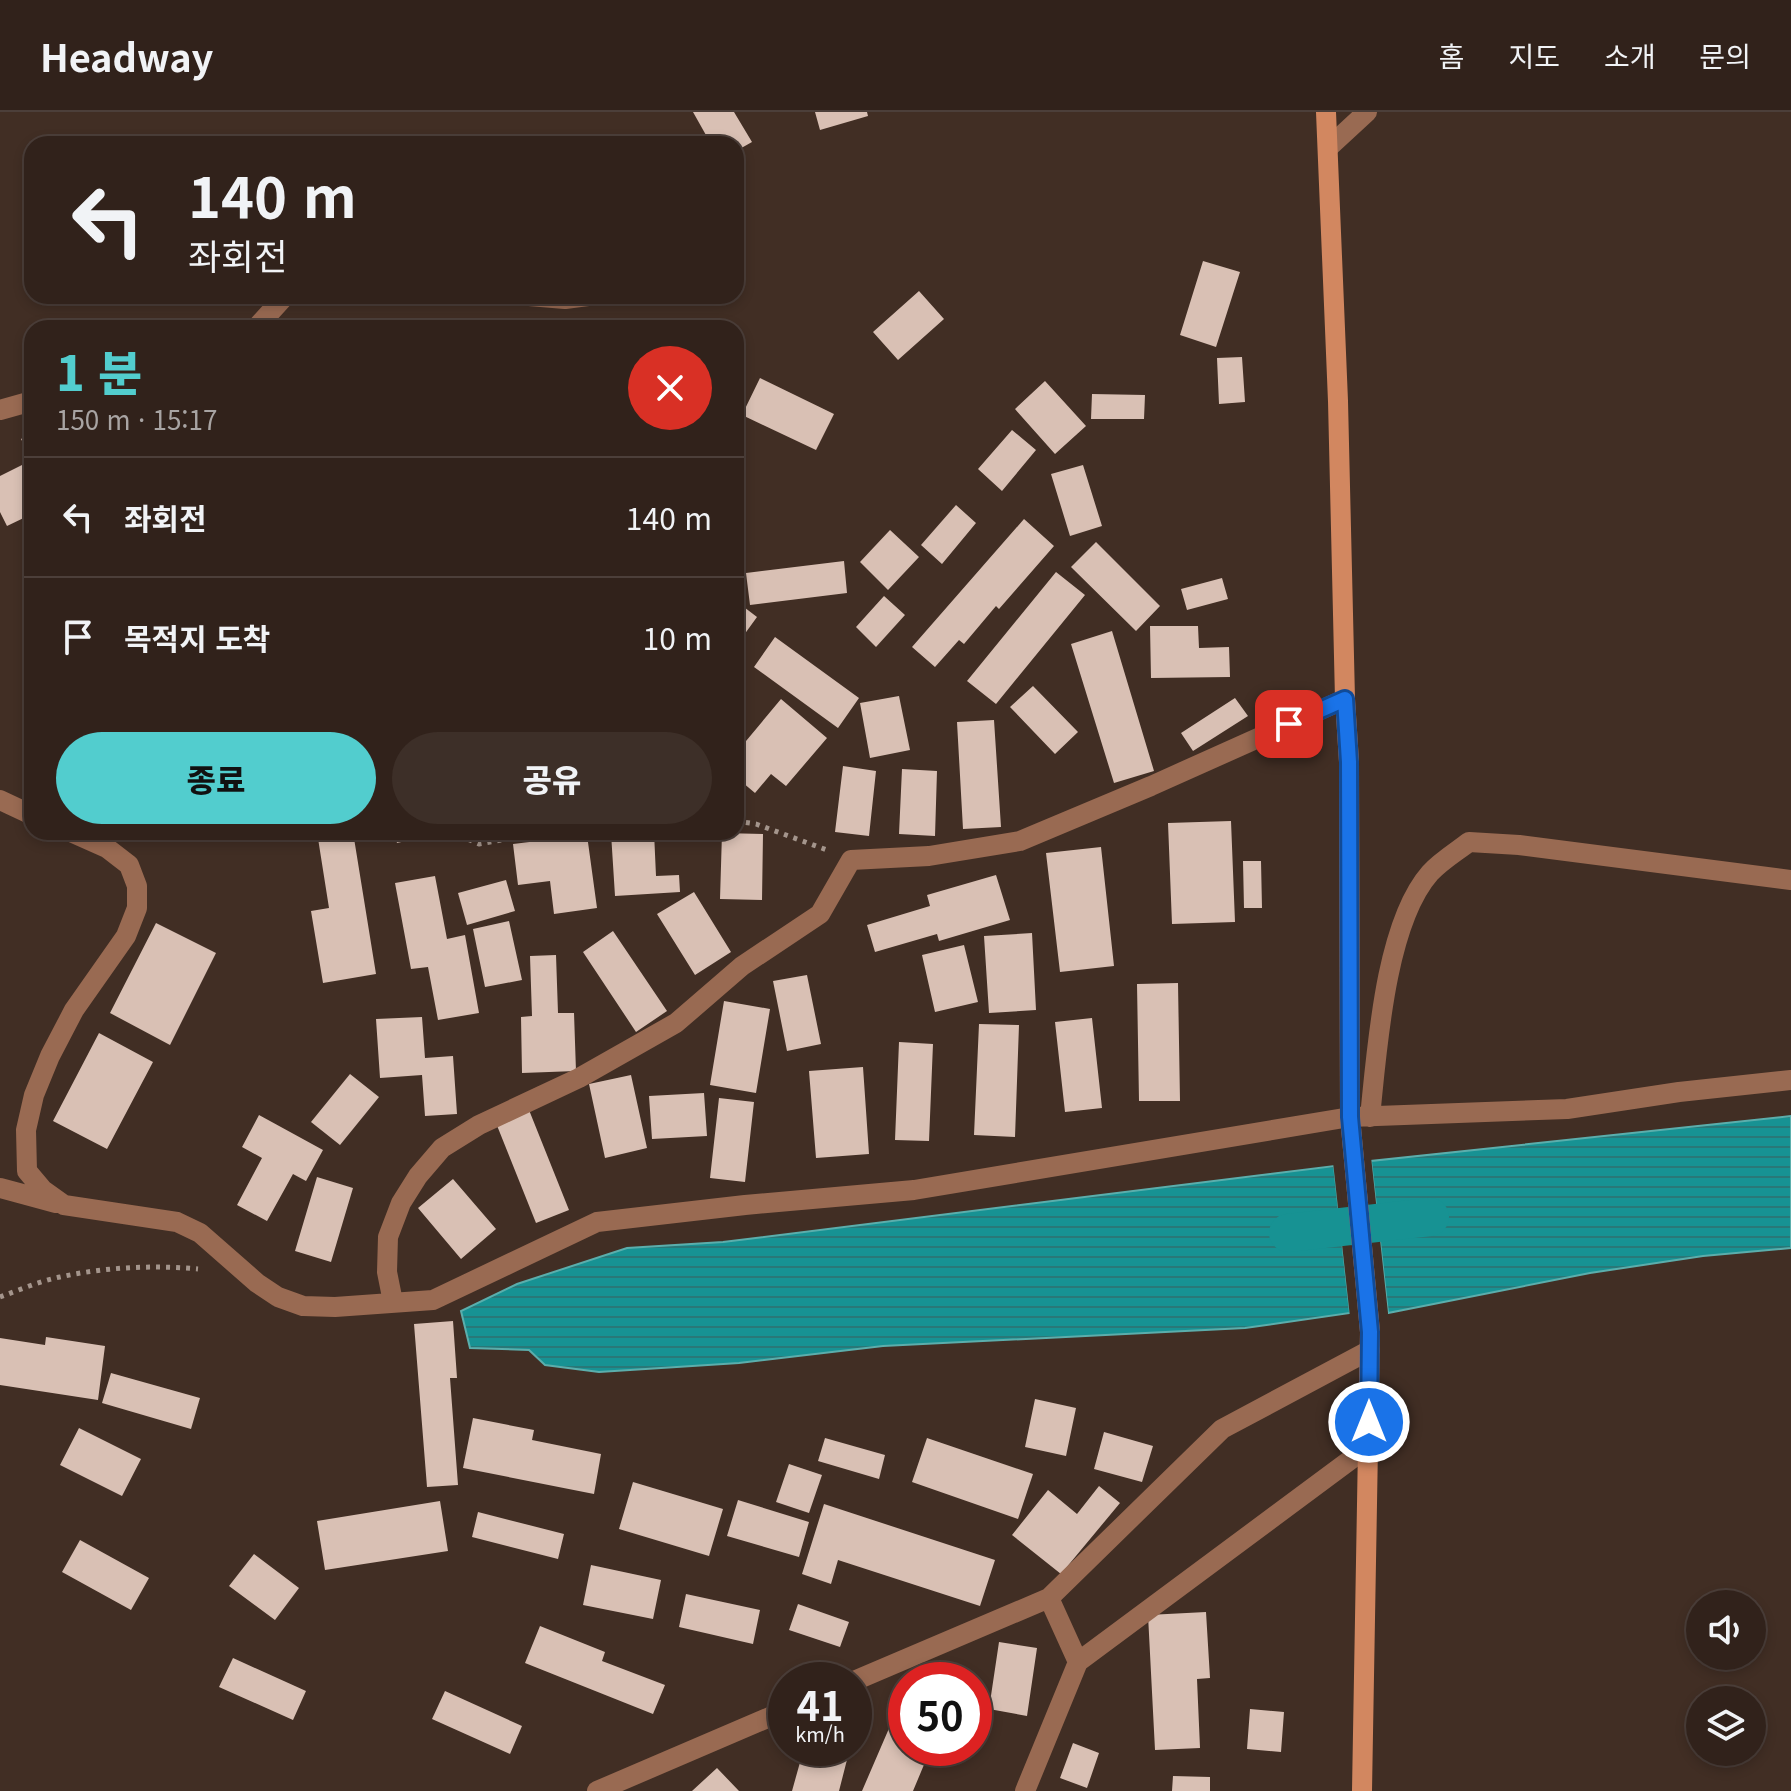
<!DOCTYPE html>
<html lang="ko">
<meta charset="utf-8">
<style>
body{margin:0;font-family:Georgia,"Noto Sans KR",serif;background:#3d2f28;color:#f1f3f6;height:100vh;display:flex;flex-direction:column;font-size:30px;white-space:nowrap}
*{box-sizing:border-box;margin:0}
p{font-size:26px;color:#a8a4a3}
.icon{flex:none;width:44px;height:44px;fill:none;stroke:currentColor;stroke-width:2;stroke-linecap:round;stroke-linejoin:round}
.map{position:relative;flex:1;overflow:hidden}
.drawer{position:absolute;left:24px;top:208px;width:720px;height:520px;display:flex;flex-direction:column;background:#31221b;border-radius:24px;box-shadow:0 4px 12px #0003,0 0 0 2px #4c3f3a}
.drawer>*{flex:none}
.banner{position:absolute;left:24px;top:24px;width:720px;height:168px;border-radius:24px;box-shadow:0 4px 12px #0003,0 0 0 2px #4c3f3a;background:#31221b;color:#f1f3f6;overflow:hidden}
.buttons{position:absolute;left:1686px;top:1478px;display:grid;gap:16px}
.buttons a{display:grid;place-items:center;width:80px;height:80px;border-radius:50%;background:#31221b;box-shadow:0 4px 12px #0003,0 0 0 2px #4c3f3a;font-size:40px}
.speed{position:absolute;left:768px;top:1550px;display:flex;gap:16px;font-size:40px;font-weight:700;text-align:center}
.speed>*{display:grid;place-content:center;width:104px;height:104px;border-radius:50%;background:#31221b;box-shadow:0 4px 12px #0003,0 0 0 2px #4c3f3a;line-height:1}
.speed small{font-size:20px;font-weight:400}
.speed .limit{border:12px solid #d22;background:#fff;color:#111}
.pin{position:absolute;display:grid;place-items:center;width:68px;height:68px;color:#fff;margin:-34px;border-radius:16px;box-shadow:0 4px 12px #0006}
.me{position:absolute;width:88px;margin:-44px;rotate:0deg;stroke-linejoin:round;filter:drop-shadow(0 0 6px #0008)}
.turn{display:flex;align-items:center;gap:28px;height:168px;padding:0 32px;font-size:36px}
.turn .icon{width:104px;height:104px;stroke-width:2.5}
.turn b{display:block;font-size:56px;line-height:68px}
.round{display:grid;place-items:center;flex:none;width:84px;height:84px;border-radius:42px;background:#3d2f28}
.overview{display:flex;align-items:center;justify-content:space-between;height:136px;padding:0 32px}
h1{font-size:48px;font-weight:800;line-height:60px;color:#52cdce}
.cta{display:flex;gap:16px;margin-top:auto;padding:16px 32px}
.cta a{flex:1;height:92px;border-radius:48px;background:#52cdce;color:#111;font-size:32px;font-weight:800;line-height:92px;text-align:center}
.cta a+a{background:#3d2f28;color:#f1f3f6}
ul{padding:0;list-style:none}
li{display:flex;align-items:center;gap:24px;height:120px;padding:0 32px;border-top:2px solid #4c3f3a}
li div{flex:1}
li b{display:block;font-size:30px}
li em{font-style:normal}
header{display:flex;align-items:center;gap:48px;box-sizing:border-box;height:112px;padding:0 40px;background:#31221b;border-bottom:2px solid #4c3f3a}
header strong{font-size:38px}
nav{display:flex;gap:44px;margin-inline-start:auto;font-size:28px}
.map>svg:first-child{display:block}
.water{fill:url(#water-rules);stroke:#5baeac;stroke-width:2}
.pier{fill:#412e24}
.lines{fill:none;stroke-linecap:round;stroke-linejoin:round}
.canal{stroke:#179293;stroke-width:38}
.building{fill:#d9c0b4}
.path{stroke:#a4958c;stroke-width:5;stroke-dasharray:4 6;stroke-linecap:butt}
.street{stroke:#996a52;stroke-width:20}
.secondary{stroke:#d28760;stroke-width:20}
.route-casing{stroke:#114b97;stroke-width:20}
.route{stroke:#1a73e8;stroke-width:14}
</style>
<header>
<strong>Headway</strong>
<nav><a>홈</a><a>지도</a><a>소개</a><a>문의</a></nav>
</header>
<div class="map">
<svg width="1791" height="1679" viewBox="0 0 1791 1679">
<defs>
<pattern id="water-rules" width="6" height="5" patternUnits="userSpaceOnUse" patternTransform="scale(2)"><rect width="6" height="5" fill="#179293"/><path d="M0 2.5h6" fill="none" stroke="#297878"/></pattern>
</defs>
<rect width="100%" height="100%" fill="#412e24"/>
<path class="water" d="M 1791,1004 L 1791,1136 L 1703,1144 L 1590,1161 L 1388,1201 L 1371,1049 Z
M 1334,1054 L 1350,1201 L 1245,1216 L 883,1234 L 739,1251 L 599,1260 L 545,1253 L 529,1238 L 470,1236 L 461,1199 L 517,1172 L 627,1136 L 723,1130 Z"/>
<path class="pier" d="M 1371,1045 L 1388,1201 L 1388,1205 L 1384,1201 L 1367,1050 Z
M 1333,1050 L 1338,1054 L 1354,1201 L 1350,1205 Z"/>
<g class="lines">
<path class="canal" d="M 1288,1121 L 1430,1105"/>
</g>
<path class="building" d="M 693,0 L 734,0 L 752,30 L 736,39 L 736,32 L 711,32 Z
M 815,0 L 867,0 L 868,4 L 820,18 Z
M 1203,149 L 1240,160 L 1216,235 L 1180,223 Z
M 919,179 L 944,207 L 898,248 L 873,220 Z
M 1242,245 L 1245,290 L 1219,292 L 1217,246 Z
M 760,266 L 834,302 L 816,338 L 742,303 Z
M 1045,269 L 1086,314 L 1055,342 L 1015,297 Z
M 1092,282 L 1145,283 L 1144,307 L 1091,307 Z
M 1012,318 L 1036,338 L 1002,379 L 978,357 Z
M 32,321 L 32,348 L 21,327 Z
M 32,348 L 32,402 L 7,414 L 0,400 L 0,364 Z
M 1083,353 L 1102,414 L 1070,424 L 1051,362 Z
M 956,393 L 976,411 L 942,452 L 921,433 Z
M 1024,407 L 1054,434 L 999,497 L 996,494 L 964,532 L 959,528 L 935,555 L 912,535 Z
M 890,418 L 919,445 L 888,478 L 860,450 Z
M 1096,430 L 1160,494 L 1136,519 L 1071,455 Z
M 844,449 L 847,481 L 750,493 L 746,461 Z
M 1056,460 L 1085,483 L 996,592 L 967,569 Z
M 1222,466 L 1228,487 L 1187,498 L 1181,477 Z
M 884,484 L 905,503 L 876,535 L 856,515 Z
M 736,489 L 757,505 L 736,534 Z
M 1150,514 L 1198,514 L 1199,536 L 1229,535 L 1230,565 L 1151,566 Z
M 1112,519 L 1154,659 L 1114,671 L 1071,532 Z
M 775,525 L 859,586 L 838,616 L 754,555 Z
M 1033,574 L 1078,620 L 1055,642 L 1010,595 Z
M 899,584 L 910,638 L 870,646 L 860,591 Z
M 1235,586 L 1248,604 L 1193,639 L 1181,621 Z
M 781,587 L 827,626 L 786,674 L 771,662 L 755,681 L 736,665 L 736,641 Z
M 994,608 L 1001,715 L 963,717 L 957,610 Z
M 843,654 L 876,659 L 869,724 L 835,720 Z
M 902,657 L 937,659 L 935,724 L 899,722 Z
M 1231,709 L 1235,810 L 1172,812 L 1168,711 Z
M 317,720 L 353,720 L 376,862 L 323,871 L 311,799 L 329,796 Z
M 394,720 L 418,720 L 419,726 L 397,731 Z
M 654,720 L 656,764 L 679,763 L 680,780 L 615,784 L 611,721 Z
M 722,721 L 763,722 L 762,788 L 720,787 Z
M 587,723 L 597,796 L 554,802 L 550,769 L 518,773 L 513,732 Z
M 1101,735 L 1114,854 L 1060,860 L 1046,741 Z
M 1243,749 L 1261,749 L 1262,796 L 1244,796 Z
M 996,763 L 1010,808 L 939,829 L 937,822 L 875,840 L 867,813 L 930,794 L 927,783 Z
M 435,764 L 447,827 L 465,823 L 479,901 L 438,908 L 428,855 L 411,857 L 395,771 Z
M 506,768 L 515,799 L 467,813 L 458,781 Z
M 694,780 L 731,840 L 695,863 L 657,802 Z
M 509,809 L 522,868 L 485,875 L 473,817 Z
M 156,811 L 216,841 L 170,933 L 110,901 Z
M 613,819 L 667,899 L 636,920 L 583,840 Z
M 1032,821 L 1036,898 L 989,901 L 984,824 Z
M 964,833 L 978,890 L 935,900 L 922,843 Z
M 556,843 L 558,901 L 574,901 L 576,959 L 522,961 L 521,905 L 532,904 L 530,844 Z
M 807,863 L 821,932 L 787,939 L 773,869 Z
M 1178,871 L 1180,989 L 1139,989 L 1137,872 Z
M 724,889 L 770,897 L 756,981 L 710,973 Z
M 422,905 L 425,946 L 453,944 L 457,1002 L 425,1004 L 422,963 L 380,966 L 376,907 Z
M 1092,906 L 1102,996 L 1065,1000 L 1055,910 Z
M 979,912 L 1019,913 L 1015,1025 L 974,1023 Z
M 99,921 L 153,950 L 107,1037 L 53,1009 Z
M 899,930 L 933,932 L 929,1029 L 895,1028 Z
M 863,955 L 869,1042 L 816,1046 L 809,959 Z
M 350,962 L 379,985 L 340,1033 L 311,1010 Z
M 631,963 L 647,1036 L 605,1046 L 589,972 Z
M 704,981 L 707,1024 L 652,1027 L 649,984 Z
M 719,986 L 754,990 L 745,1070 L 710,1066 Z
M 529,998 L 569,1098 L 536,1111 L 496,1011 Z
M 259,1003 L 323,1038 L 306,1069 L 293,1062 L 267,1109 L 237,1093 L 262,1046 L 242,1035 Z
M 317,1065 L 353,1076 L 331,1150 L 295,1139 Z
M 453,1067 L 496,1117 L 461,1147 L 418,1096 Z
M 453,1209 L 457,1266 L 450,1266 L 458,1373 L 427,1375 L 414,1212 Z
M 46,1225 L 105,1234 L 98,1288 L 0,1273 L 0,1226 L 45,1233 Z
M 111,1261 L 200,1286 L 191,1317 L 102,1291 Z
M 1035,1287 L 1076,1296 L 1066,1344 L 1025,1335 Z
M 473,1306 L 534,1318 L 532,1328 L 601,1342 L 594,1382 L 463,1356 Z
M 79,1316 L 141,1347 L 122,1384 L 60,1353 Z
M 1104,1320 L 1153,1334 L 1142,1370 L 1094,1357 Z
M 825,1326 L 885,1343 L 879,1367 L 818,1349 Z
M 927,1326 L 1033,1362 L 1018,1407 L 912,1370 Z
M 789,1352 L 822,1363 L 809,1401 L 776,1390 Z
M 633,1370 L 723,1397 L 709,1444 L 619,1417 Z
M 1099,1374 L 1120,1391 L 1061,1462 L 1012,1423 L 1048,1378 L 1077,1402 Z
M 738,1388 L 809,1410 L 799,1445 L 727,1424 Z
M 440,1389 L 448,1439 L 325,1458 L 317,1409 Z
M 824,1392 L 995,1448 L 980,1494 L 838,1448 L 831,1472 L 802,1462 Z
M 478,1400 L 564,1422 L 558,1447 L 472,1425 Z
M 80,1428 L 149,1466 L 131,1498 L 62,1460 Z
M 254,1442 L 299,1476 L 275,1508 L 229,1474 Z
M 591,1453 L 661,1468 L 653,1507 L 583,1493 Z
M 686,1482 L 760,1498 L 753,1532 L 679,1515 Z
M 798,1492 L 849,1510 L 840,1535 L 789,1518 Z
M 1206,1500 L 1210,1566 L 1197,1567 L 1200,1636 L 1155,1638 L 1148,1503 Z
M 540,1514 L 605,1540 L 602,1549 L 665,1573 L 653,1602 L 525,1551 Z
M 999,1530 L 1037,1536 L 1027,1604 L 989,1597 Z
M 233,1546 L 306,1579 L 293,1608 L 219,1575 Z
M 906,1577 L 906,1636 L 931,1636 L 913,1679 L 862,1679 Z
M 445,1579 L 522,1614 L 510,1642 L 432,1607 Z
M 1250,1597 L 1284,1600 L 1281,1640 L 1247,1637 Z
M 1073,1631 L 1099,1641 L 1087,1676 L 1060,1666 Z
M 804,1636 L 850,1636 L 839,1679 L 792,1679 Z
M 717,1656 L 739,1679 L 692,1679 Z
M 1173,1664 L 1210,1665 L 1210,1679 L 1172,1679 Z"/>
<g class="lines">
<path class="path" d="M 736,709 L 756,712 L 827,738
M 463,720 L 465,726 L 479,732 L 545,720
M 0,1185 C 19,1178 40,1169 60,1165 C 105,1155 153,1153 198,1157"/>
<path class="street" d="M 1328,36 L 1367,0
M 529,184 L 565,187 L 588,184
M 256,216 L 285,184
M 0,298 L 32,289
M 0,688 L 32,703
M 71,720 L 107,736 L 129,753 L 137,774 L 137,796 L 126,824 L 74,898 L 50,944 L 34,983 L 26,1018 L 27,1059 L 43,1078 L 64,1093 L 177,1110 L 200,1121 L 257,1171 L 278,1185 L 303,1194 L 335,1195 L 433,1188 L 597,1110 L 745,1093 L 914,1078 L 1350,1005 L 1567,997 L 1679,980 L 1791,968
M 1370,1005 C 1377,938 1385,812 1430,761 C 1441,749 1456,740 1469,730 L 1519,733 L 1791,768
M 0,1076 L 56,1091
M 393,1190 L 387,1160 L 388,1125 L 401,1091 L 418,1064 L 442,1036 L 479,1013 L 579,966 L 676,911 L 742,854 L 820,802 L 851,748 L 929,744 L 1020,729 L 1151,674 L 1345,587
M 1049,1486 L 1078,1550
M 854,1569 L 1049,1486 L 1222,1317 L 1370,1238
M 597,1679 L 786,1598
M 1025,1679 L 1078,1550 L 1369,1334"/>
<path class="secondary" d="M 1326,0 L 1338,289 L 1345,587 L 1349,650 L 1350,1005 L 1370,1220 L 1362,1679"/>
</g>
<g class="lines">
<g class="route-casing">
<path id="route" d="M 1289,612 L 1345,587 L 1349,650 L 1350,1005 L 1370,1220 L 1369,1310"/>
</g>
<use href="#route" class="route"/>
</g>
</svg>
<div class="buttons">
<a><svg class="icon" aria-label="sound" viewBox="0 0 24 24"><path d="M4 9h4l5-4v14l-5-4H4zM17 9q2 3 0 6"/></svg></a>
<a><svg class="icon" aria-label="layers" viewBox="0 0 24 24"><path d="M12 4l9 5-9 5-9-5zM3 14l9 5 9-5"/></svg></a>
</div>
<div class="speed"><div>41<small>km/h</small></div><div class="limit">50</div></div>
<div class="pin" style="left:1289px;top:612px;background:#d93025"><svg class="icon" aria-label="arrive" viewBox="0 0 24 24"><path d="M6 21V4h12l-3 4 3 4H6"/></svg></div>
<svg class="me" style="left:1369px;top:1310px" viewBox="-20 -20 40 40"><circle r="17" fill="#1a73e8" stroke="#fff" stroke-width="3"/><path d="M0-11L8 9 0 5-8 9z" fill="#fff"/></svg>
<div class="banner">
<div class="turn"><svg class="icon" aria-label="left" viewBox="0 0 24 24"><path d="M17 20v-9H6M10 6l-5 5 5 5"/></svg><div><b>140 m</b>좌회전</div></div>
</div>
<section class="drawer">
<div class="overview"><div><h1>1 분</h1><p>150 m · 15:17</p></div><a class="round" style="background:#d93025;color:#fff"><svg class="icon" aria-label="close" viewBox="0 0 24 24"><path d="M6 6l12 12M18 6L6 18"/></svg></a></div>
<ul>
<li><svg class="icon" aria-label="left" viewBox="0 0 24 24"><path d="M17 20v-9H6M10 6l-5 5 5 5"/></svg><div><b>좌회전</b></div><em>140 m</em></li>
<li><svg class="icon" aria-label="arrive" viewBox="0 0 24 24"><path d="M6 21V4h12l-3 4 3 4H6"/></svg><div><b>목적지 도착</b></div><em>10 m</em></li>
</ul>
<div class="cta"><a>종료</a><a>공유</a></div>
</section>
</div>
